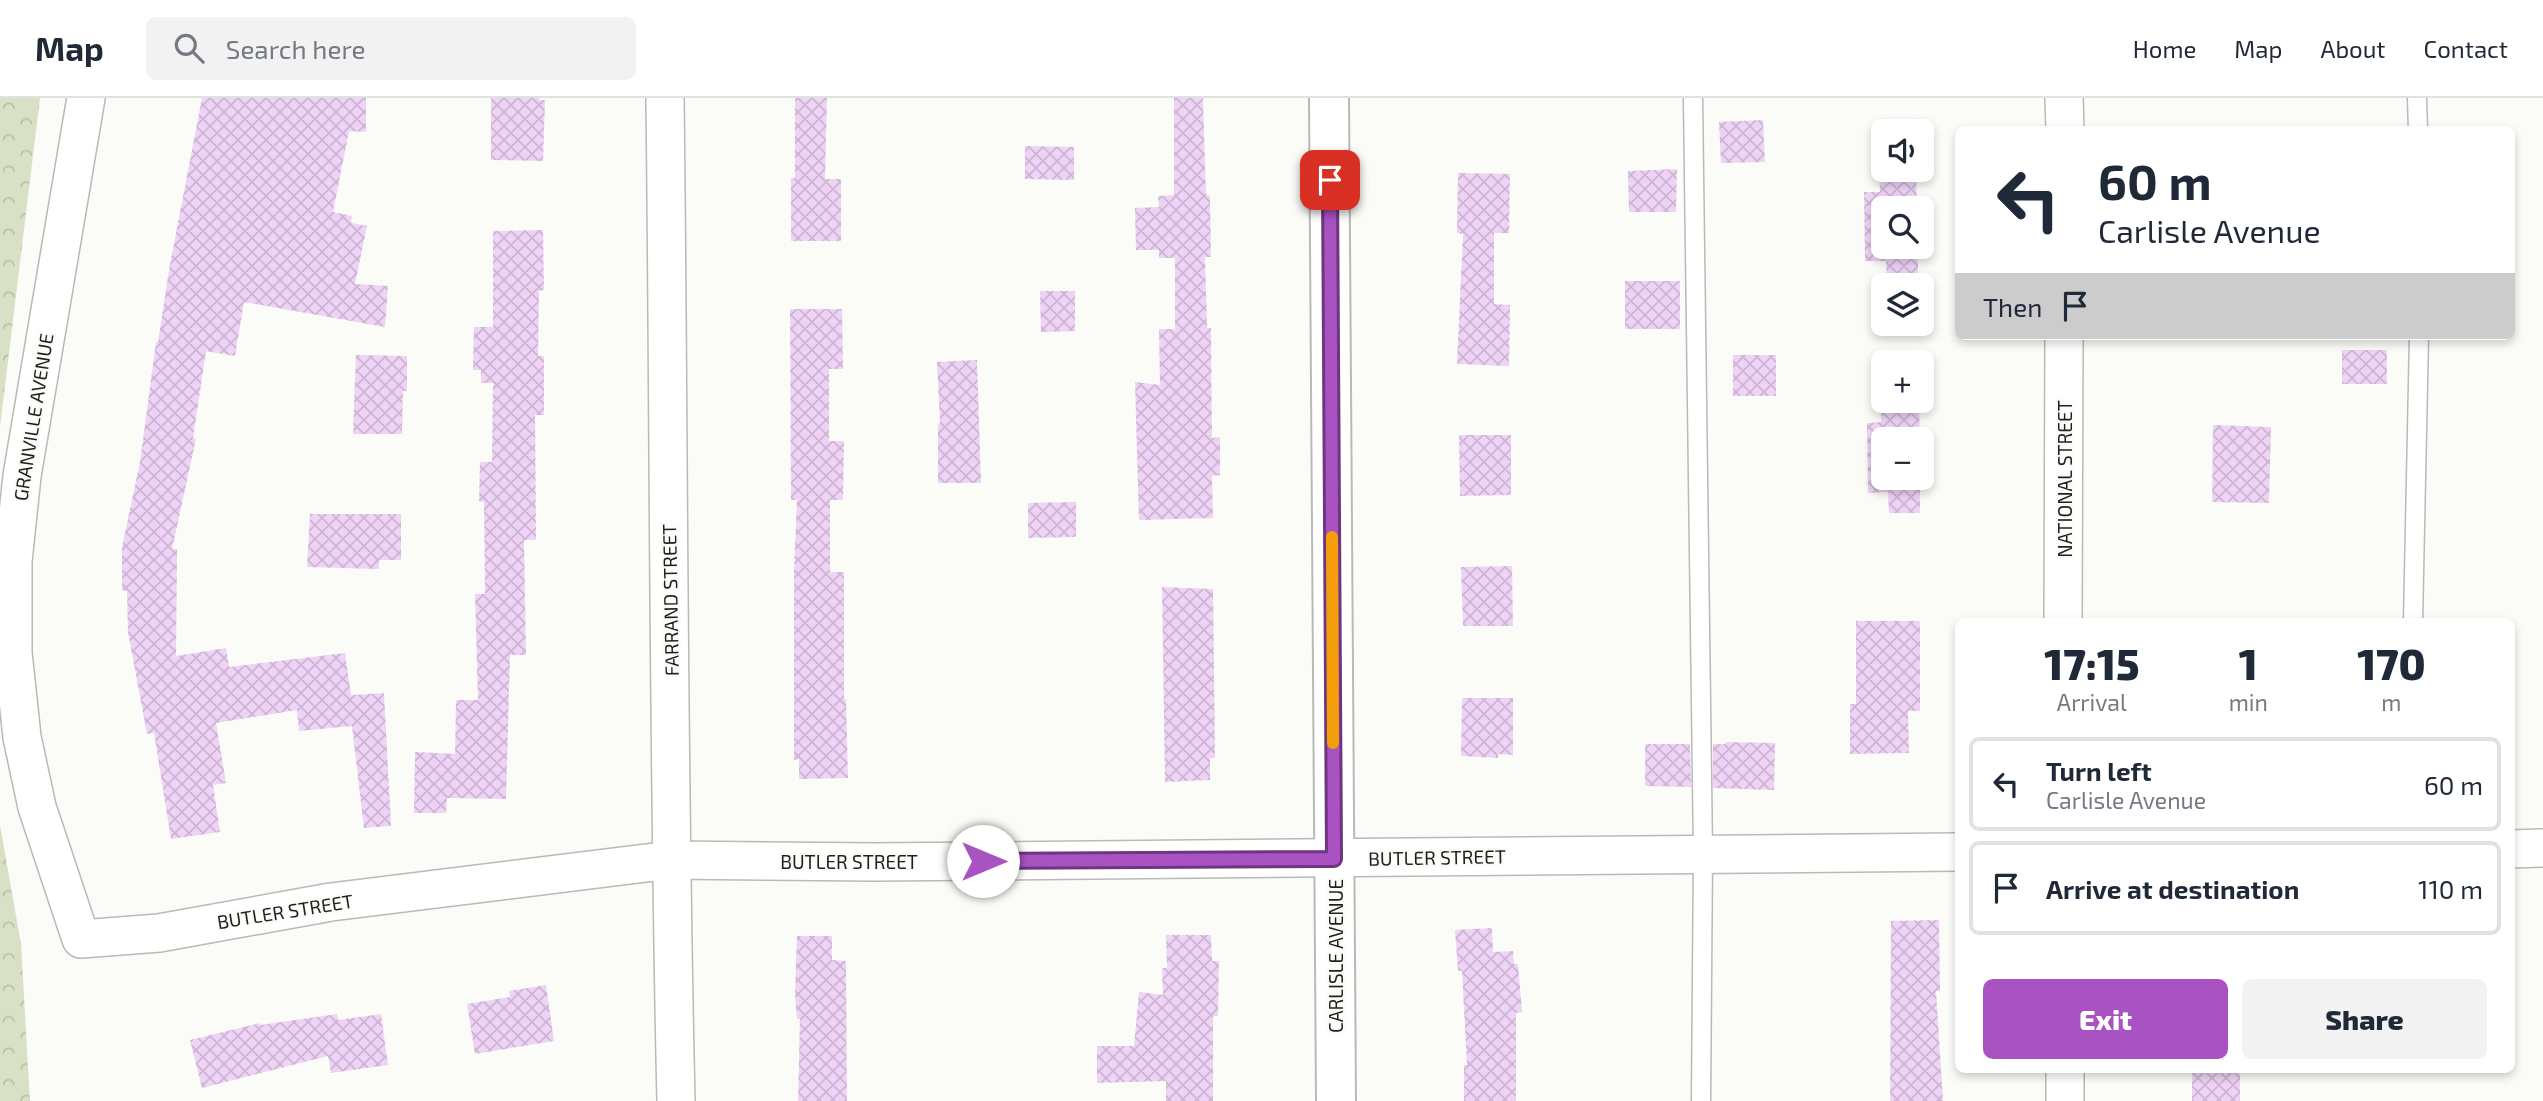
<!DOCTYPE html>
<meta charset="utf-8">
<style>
body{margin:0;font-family:"Exo 2",sans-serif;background:#f2f2f3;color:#1f2937;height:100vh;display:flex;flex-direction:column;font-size:26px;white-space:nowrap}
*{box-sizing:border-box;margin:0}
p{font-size:23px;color:#747a83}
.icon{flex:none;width:38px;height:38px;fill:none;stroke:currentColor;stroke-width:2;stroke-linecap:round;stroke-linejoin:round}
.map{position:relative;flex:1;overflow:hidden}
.details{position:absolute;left:1955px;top:520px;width:560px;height:455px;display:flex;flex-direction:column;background:#fff;border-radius:10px;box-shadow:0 4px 10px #0003}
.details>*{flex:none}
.guide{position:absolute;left:1955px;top:28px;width:560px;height:214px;border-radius:10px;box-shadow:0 4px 10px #0003;background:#fff;color:#1f2937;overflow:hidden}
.fabs{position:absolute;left:1871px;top:21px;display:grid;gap:14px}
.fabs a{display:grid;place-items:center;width:63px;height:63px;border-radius:10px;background:#fff;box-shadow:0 4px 10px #0003;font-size:35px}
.pin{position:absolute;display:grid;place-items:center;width:60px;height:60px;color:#fff;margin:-30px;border-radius:14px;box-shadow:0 4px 10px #0006}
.me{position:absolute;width:77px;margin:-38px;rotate:90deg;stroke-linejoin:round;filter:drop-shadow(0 0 5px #0008)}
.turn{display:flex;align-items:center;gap:24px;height:147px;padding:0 28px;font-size:32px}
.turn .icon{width:91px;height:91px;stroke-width:2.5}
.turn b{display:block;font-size:49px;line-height:60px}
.then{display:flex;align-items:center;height:66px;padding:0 28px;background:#0003;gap:14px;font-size:26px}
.eta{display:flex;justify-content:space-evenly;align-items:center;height:119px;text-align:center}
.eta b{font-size:42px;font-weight:800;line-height:49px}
.cta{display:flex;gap:14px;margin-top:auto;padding:14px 28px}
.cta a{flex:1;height:80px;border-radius:10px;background:#a953c2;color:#fff;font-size:28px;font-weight:800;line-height:80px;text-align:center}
.cta a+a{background:#f2f2f3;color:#1f2937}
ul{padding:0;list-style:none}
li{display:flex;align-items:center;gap:21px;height:94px;margin:0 14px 10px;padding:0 14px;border:4px solid #e0e1e3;border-radius:10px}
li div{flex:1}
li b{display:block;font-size:26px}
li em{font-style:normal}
header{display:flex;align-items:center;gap:42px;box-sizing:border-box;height:98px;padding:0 35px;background:#fff;border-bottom:2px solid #e0e1e3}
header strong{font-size:33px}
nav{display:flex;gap:38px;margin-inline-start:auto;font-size:24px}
.search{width:490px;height:63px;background:#f2f2f3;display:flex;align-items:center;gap:18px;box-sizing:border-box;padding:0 24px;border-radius:10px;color:#747a83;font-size:26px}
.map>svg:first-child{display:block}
.forest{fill:url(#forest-crowns)}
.building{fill:url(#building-cross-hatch)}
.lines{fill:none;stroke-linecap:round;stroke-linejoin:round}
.lane-casing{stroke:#b9bab6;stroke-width:21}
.street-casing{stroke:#b9bab6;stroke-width:40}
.secondary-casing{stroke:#b9bab6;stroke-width:42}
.lane{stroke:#fff;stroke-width:18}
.street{stroke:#fff;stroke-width:37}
.secondary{stroke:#fff;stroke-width:38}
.route-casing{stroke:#6e367e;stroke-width:18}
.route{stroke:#a953c2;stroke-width:12}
.slow{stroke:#f59e0b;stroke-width:12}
.labels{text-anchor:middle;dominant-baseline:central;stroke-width:5;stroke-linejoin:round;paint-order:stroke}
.street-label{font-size:19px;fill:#1f201e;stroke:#fbfcf7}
</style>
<header>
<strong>Map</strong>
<div class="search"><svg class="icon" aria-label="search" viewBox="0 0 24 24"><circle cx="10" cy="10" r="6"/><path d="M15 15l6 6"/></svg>Search here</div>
<nav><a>Home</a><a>Map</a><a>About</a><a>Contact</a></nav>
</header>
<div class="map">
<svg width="2543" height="1003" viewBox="0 0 2543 1003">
<defs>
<pattern id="forest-crowns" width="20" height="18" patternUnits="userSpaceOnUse" patternTransform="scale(1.75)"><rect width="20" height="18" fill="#d8e1c5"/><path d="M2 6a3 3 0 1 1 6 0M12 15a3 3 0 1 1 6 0" fill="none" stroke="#b9c1a9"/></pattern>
<pattern id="building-cross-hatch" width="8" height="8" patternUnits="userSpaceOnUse" patternTransform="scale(1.75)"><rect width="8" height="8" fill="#eed3f6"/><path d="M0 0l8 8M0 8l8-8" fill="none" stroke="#ccb5d2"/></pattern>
</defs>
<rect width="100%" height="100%" fill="#fbfcf7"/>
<path class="forest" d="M 0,0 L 40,0 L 0,329 Z
M 0,727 L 21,846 L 30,1003 L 0,1003 Z"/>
<path class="building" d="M 202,0 L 366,0 L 366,34 L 349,33 L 333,114 L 352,118 L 351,125 L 367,128 L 355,186 L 388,188 L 385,229 L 244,204 L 235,258 L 206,253 L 193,340 L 196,341 L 172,451 L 177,451 L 176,558 L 226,550 L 229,569 L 345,555 L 351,597 L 384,595 L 391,728 L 364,730 L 352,628 L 299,633 L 297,612 L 216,625 L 226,685 L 213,687 L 220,734 L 171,741 L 154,635 L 147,636 L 128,534 L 127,493 L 122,492 L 122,449 L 140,364 L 156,244 L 158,244 L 169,172 Z
M 491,0 L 539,0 L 539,2 L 545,2 L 543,63 L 491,62 Z
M 795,0 L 827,0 L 825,81 L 841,81 L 841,143 L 791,143 L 791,80 L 795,80 Z
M 1174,0 L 1203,0 L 1206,97 L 1210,98 L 1211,159 L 1205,159 L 1207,230 L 1211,230 L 1212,340 L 1220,339 L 1220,377 L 1212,378 L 1213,420 L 1139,422 L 1135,284 L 1160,287 L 1159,231 L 1175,231 L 1175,160 L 1159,160 L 1159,152 L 1136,152 L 1135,110 L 1159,109 L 1158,98 L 1174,97 Z
M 1763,22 L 1765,64 L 1721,65 L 1719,24 Z
M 1025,48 L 1074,49 L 1074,82 L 1025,81 Z
M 1677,71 L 1676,114 L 1629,114 L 1628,73 Z
M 1879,72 L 1916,72 L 1917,110 L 1883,110 L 1883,149 L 1918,149 L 1918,187 L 1887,187 L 1886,163 L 1865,163 L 1864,94 L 1880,94 Z
M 1458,75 L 1510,76 L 1509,135 L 1494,135 L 1494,206 L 1510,207 L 1509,268 L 1457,266 L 1463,136 L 1457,135 Z
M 543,132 L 544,192 L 539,193 L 538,258 L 544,258 L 544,317 L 535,317 L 536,442 L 524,442 L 526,557 L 510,557 L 506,701 L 447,700 L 446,715 L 414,715 L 415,654 L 455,656 L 456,602 L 478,602 L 475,496 L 485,496 L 484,404 L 479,403 L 480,364 L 492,364 L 493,285 L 481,285 L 481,272 L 473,272 L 474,229 L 493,229 L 493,133 Z
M 1625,183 L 1680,183 L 1680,231 L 1625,231 Z
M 1040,193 L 1075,193 L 1075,233 L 1041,234 Z
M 790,211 L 842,211 L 843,271 L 829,271 L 829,343 L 844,343 L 843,402 L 830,402 L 830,474 L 844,474 L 844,601 L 846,601 L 848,680 L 799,681 L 799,661 L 794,662 L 794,474 L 797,402 L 791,402 Z
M 2342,252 L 2387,252 L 2387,286 L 2342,286 Z
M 356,257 L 407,258 L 407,293 L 403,293 L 402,336 L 353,336 Z
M 1733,257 L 1776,257 L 1776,298 L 1733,298 Z
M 977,262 L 981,385 L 938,385 L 938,325 L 940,325 L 937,264 Z
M 1881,307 L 1919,307 L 1920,341 L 1883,341 L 1883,380 L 1920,380 L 1920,415 L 1889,415 L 1888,394 L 1868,395 L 1867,325 L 1881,324 Z
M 2213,327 L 2271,329 L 2269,405 L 2212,404 Z
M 1459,337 L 1511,337 L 1511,397 L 1460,398 Z
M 1076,404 L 1076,439 L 1028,440 L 1028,405 Z
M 310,416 L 401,416 L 401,462 L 379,462 L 379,471 L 307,469 Z
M 1512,468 L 1513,528 L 1463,528 L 1461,469 Z
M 1162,489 L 1213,491 L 1215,660 L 1210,660 L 1210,682 L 1165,684 Z
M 1856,523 L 1920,523 L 1920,613 L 1908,613 L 1909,655 L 1850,656 L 1850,606 L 1856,606 Z
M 1462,600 L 1513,600 L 1513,657 L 1498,656 L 1498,660 L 1461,658 Z
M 1726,644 L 1775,645 L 1774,692 L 1713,690 L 1713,646 L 1725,646 Z
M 1645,646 L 1690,646 L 1691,689 L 1645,688 Z
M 1939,822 L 1940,893 L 1936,893 L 1943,1003 L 1890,1003 L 1891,823 Z
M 1492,830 L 1493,854 L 1513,853 L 1514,866 L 1518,866 L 1522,914 L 1516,915 L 1516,1003 L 1464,1003 L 1464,967 L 1467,967 L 1462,873 L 1458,873 L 1455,832 Z
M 1166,837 L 1211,837 L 1212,863 L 1219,863 L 1218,918 L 1213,918 L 1213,1003 L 1166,1003 L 1166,983 L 1097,985 L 1097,948 L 1134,948 L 1139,894 L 1163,897 L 1162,870 L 1167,870 Z
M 797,838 L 832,838 L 832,862 L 846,863 L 847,1003 L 798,1003 L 800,921 L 797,921 L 795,897 Z
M 546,887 L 554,943 L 475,956 L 467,906 L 510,899 L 509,893 Z
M 337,916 L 338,922 L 381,916 L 388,967 L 331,975 L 328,958 L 202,990 L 190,942 L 260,925 L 260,927 Z
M 2192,971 L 2240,971 L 2240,1003 L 2192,1003 Z"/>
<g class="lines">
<g class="lane-casing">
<path id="lane" d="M 1693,0 L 1703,756 L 1701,1003
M 2417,0 L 2418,32
M 2413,523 L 2419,238"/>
</g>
<g class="street-casing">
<path id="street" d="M 86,0 L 22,378 L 13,463 L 13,555 L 22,639 L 37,709 L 81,841 L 159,835 L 331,804 L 670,762 L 875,764 L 1958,754
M 665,0 C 669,334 668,669 676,1003
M 2064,0 L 2065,32
M 2063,523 L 2064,238
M 2511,751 L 2543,750
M 2065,971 L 2065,1003"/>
</g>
<g class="secondary-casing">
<path id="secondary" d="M 1329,0 L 1336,1003"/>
</g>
<use href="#lane" class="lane"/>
<use href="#street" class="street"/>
<use href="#secondary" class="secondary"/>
</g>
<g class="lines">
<g class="route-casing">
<path id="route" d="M 983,763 L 1334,761 L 1330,82"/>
</g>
<use href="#route" class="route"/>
<path class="slow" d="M 1332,439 L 1333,645"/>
</g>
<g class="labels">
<g class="street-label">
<text transform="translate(33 319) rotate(-81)">GRANVILLE AVENUE</text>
<text transform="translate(2064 381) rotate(-90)">NATIONAL STREET</text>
<text transform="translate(670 502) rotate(-91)">FARRAND STREET</text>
<text transform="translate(1437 759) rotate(-1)">BUTLER STREET</text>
<text x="849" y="763">BUTLER STREET</text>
<text transform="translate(285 813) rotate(-9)">BUTLER STREET</text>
<text transform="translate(1335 858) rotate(-90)">CARLISLE AVENUE</text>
</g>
</g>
</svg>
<div class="fabs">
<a><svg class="icon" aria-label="sound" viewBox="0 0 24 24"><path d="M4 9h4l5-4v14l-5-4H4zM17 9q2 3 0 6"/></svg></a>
<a><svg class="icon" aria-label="search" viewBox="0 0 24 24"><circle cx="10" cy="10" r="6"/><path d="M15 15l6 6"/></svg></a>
<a><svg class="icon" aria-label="layers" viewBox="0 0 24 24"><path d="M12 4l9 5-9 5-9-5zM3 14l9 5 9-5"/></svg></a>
<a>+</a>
<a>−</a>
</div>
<div class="pin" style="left:1330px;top:82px;background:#d93025"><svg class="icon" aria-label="arrive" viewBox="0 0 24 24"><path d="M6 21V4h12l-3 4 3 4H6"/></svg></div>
<svg class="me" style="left:983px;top:763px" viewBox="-20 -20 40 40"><circle r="19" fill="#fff"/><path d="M0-13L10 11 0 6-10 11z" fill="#a953c2"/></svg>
<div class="guide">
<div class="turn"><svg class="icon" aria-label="left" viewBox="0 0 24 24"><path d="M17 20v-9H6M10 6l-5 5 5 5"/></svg><div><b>60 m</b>Carlisle Avenue</div></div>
<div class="then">Then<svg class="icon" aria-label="arrive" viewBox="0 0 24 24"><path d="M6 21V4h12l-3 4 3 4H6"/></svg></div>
</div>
<section class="details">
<div class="eta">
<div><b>17:15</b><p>Arrival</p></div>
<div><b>1</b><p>min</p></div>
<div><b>170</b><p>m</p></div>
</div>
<ul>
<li><svg class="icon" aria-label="left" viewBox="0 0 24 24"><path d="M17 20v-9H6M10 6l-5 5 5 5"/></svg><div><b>Turn left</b><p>Carlisle Avenue</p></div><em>60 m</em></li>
<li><svg class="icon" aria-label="arrive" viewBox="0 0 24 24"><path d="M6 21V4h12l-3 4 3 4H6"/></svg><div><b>Arrive at destination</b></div><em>110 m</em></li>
</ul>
<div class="cta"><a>Exit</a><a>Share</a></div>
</section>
</div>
